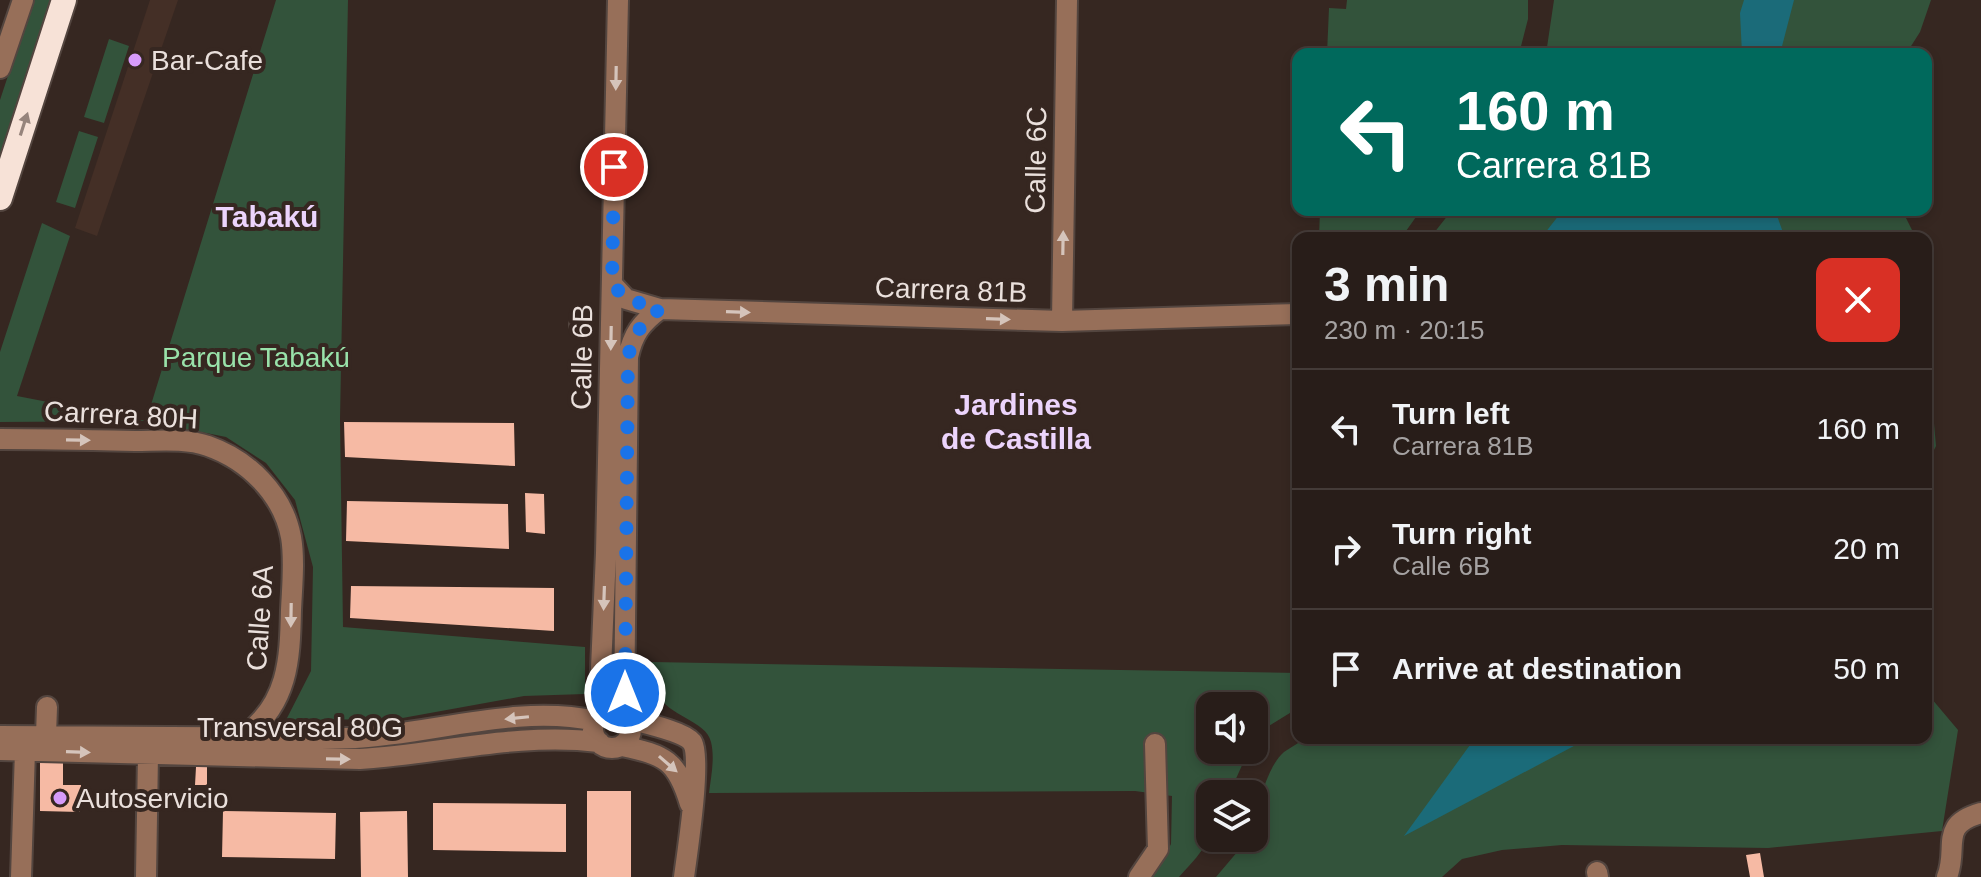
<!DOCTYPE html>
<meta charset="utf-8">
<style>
body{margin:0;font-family:Helvetica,sans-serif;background:#302622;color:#f1f3f6;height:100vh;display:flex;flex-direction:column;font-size:30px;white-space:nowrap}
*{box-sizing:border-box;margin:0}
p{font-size:26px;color:#a5a2a2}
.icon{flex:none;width:44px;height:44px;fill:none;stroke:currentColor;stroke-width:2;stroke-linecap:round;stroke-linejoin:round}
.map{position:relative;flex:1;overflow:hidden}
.sheet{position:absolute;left:1292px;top:232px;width:640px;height:512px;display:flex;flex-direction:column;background:#281d19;border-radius:16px;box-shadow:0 4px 12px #0003,0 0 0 2px #443b38}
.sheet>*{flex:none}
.top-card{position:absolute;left:1292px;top:48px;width:640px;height:168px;border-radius:16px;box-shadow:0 4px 12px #0003,0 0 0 2px #443b38;background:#00695c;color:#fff;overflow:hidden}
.buttons{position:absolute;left:1196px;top:692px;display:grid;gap:16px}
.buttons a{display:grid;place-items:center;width:72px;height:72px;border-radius:16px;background:#281d19;box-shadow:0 4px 12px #0003,0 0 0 2px #443b38;font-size:40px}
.pin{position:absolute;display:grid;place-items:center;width:68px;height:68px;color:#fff;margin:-34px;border:4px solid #fff;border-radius:50%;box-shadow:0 2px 8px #0007}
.me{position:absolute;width:88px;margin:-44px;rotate:0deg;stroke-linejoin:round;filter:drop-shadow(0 0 6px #0008)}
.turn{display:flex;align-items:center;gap:28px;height:168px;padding:0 32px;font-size:36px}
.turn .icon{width:104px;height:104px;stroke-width:2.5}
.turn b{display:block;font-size:56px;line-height:68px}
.round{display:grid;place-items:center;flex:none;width:84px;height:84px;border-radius:16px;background:#302622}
.headline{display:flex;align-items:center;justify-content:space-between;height:136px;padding:0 32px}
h1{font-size:48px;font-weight:800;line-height:60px}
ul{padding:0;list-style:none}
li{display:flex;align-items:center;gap:24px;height:120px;padding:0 32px;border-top:2px solid #443b38}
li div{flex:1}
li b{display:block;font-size:30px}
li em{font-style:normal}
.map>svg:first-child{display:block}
.built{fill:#442f26}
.green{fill:#33533b}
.water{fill:#1b6b79}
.building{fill:#f6baa4}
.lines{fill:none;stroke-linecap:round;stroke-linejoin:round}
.minor-casing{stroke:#53453f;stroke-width:24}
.highway-casing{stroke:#53453f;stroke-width:28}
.minor{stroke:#976f59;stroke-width:20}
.highway{stroke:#f7e2d7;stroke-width:24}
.oneway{fill:#d5c4bb}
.oneway2{fill:#96847c}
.route{stroke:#1a73e8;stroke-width:14;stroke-dasharray:0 25.2}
.poi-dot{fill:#d69bfa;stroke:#362721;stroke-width:3}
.labels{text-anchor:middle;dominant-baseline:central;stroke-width:8;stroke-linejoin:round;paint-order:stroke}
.poi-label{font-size:28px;fill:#eae0dc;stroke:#362721;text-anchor:start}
.street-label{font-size:28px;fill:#eae0dc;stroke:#362721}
.park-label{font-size:28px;fill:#99e2aa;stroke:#362721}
.neighbourhood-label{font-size:30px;font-weight:bold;fill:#ecd4fc;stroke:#362721}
</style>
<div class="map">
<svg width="1981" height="877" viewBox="0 0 1981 877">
<rect width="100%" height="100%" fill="#362721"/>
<path class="built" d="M 150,0 L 178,0 L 97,236 L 75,228 Z"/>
<path class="green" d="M 33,0 L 51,0 L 0,157 L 0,100 Z
M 276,0 L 348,0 L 340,420 L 343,627 L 585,647 L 585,694 L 524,696 L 397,719 L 286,720 L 311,671 L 313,567 L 295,500 L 266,463 L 226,437 L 146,421 L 0,422 L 0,352 L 42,223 L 70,236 L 17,396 L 146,421 Z
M 1347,0 L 1528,0 L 1528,19 L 1519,54 L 1327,54 L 1329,8 L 1346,9 Z
M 1554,0 L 1931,0 L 1920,32 L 1906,54 L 1546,54 Z
M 109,39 L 129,46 L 104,123 L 84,117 Z
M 79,131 L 98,137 L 75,208 L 56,202 Z
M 1320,210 L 1421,210 L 1401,238 L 1319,238 Z
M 1452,210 L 1902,210 L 1916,238 L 1430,238 Z
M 1926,332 L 1936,446 L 1926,466 Z
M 651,662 L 1298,673 L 1298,708 L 1256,734 L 1254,739 L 1254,706 L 1210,706 L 1210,750 L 1249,750 L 1229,794 L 1210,794 C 1210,843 1212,841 1179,877 L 1153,877 L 1171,844 L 1172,796 L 1135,791 L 709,793 C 711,777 715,758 711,742 C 706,720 668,717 657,693 C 652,683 652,672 651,662 Z
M 1926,692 L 1958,730 L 1942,831 L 1768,848 L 1562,845 L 1502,850 L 1462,859 L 1442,877 L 1216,877 L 1249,838 L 1254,838 C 1254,816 1266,767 1284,752 C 1291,747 1299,743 1306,738 L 1926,738 Z"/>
<path class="water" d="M 1744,0 L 1794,0 L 1780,54 L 1742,54 L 1740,13 Z
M 1563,210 L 1775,210 L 1785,238 L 1541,238 Z
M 1475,738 L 1589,738 L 1404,836 Z"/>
<path class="building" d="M 344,422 L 514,423 L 515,466 L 345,457 Z
M 525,493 L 544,494 L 545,534 L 526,532 Z
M 347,501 L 508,504 L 509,549 L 346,541 Z
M 351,586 L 554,588 L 554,631 L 350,618 Z
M 40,761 L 63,762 L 63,785 L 81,785 L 80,812 L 40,811 Z
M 196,767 L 207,767 L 207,785 L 195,785 Z
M 587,791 L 631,791 L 631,877 L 587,877 Z
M 433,803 L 566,804 L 566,852 L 433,850 Z
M 223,811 L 336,813 L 335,859 L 222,857 Z
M 407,811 L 408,877 L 361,877 L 360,812 Z
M 1760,853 L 1764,877 L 1750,877 L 1746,855 Z"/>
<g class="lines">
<g class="minor-casing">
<path id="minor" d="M 0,68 L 23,0
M 612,284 L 626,299 L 660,309 L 1062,321 L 1298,314
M 1062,321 L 1067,0
M 580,325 L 582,325
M 0,439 C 45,439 90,440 135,441 C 158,441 185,438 208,446 C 248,460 283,494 291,537 C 295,560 292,587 291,610 C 290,660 288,704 244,736
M593 729a19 19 0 1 1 38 0a19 19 0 1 1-38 0Z
M 624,714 L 628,357 C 633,334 641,323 660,309
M 599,715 L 606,553 L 618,0
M 628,719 C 643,723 683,731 692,742 C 702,756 687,855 684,877
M 46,735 L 47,707
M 0,736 L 355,738 C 432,734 519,704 595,721
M 622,746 C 665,755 677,760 690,804
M 0,750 L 360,759 C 441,754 518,732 599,742
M 1597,872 L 1598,877
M 21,877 L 25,750
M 146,877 L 148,754
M 1139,877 L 1158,849 L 1155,744
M 1947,877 C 1959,847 1938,825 1981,813"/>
</g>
<g class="highway-casing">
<path id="highway" d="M 0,198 L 64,0"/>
</g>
<use href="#minor" class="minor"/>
<use href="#highway" class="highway"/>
</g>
<defs><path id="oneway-solid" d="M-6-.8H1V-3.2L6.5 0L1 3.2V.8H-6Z" transform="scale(2)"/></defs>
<g class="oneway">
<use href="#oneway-solid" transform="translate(616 78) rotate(91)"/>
<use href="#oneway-solid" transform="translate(1063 243) rotate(-89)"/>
<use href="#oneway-solid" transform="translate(738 312) rotate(2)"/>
<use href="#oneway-solid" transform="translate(998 319) rotate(2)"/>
<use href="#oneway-solid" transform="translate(611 338) rotate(91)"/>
<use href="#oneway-solid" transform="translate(78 440) rotate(1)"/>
<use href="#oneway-solid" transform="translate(604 598) rotate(92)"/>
<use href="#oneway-solid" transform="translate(291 615) rotate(91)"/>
<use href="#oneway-solid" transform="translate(517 718) rotate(174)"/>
<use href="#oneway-solid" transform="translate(78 752) rotate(2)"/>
<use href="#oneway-solid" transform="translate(338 759) rotate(1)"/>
<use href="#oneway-solid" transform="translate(668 764) rotate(41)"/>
</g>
<use class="oneway2" href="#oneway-solid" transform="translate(24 124) rotate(-72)"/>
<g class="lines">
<path class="route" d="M 614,167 L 612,284 L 626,299 L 660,309 C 641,323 634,334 628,357 L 625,693"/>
</g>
<g class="poi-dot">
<circle cx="135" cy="60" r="8"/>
<circle cx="60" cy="798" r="8"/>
</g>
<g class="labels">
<g class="poi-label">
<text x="151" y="60">Bar-Cafe</text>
<text x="76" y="798">Autoservicio</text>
</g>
<g class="street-label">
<text transform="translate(1036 160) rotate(-89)">Calle 6C</text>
<text transform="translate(951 290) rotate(2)">Carrera 81B</text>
<text transform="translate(582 357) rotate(-89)">Calle 6B</text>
<text transform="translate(121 415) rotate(3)">Carrera 80H</text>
<text transform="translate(260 618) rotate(-86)">Calle 6A</text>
<text x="300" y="727">Transversal 80G</text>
</g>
<g class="park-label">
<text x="256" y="357">Parque Tabakú</text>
</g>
<g class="neighbourhood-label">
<text x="267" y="216">Tabakú</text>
<text x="1016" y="404">Jardines<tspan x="1016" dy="34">de Castilla</tspan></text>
</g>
</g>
</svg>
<div class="buttons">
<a><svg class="icon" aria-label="sound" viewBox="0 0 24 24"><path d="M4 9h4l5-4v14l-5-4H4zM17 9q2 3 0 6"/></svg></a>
<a><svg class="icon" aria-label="layers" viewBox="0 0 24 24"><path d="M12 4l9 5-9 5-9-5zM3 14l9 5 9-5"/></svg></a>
</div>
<div class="pin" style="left:614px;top:167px;background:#d93025"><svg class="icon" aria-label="arrive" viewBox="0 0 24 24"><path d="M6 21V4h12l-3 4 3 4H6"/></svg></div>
<svg class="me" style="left:625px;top:693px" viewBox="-20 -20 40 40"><circle r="17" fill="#1a73e8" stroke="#fff" stroke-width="3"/><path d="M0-11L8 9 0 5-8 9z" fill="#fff"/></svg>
<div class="top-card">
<div class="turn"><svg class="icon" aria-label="left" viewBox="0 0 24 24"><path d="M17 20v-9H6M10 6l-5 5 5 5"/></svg><div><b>160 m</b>Carrera 81B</div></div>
</div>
<section class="sheet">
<div class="headline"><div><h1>3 min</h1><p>230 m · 20:15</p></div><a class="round" style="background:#d93025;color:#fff"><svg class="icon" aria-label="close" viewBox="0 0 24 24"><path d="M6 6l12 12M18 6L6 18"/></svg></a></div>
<ul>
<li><svg class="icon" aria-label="left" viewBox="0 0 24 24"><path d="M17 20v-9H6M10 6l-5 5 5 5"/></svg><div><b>Turn left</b><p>Carrera 81B</p></div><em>160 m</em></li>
<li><svg class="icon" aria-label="right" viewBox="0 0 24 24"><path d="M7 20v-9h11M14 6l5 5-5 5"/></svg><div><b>Turn right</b><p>Calle 6B</p></div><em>20 m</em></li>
<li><svg class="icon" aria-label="arrive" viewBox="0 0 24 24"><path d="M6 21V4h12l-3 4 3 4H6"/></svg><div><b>Arrive at destination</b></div><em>50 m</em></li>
</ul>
</section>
</div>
